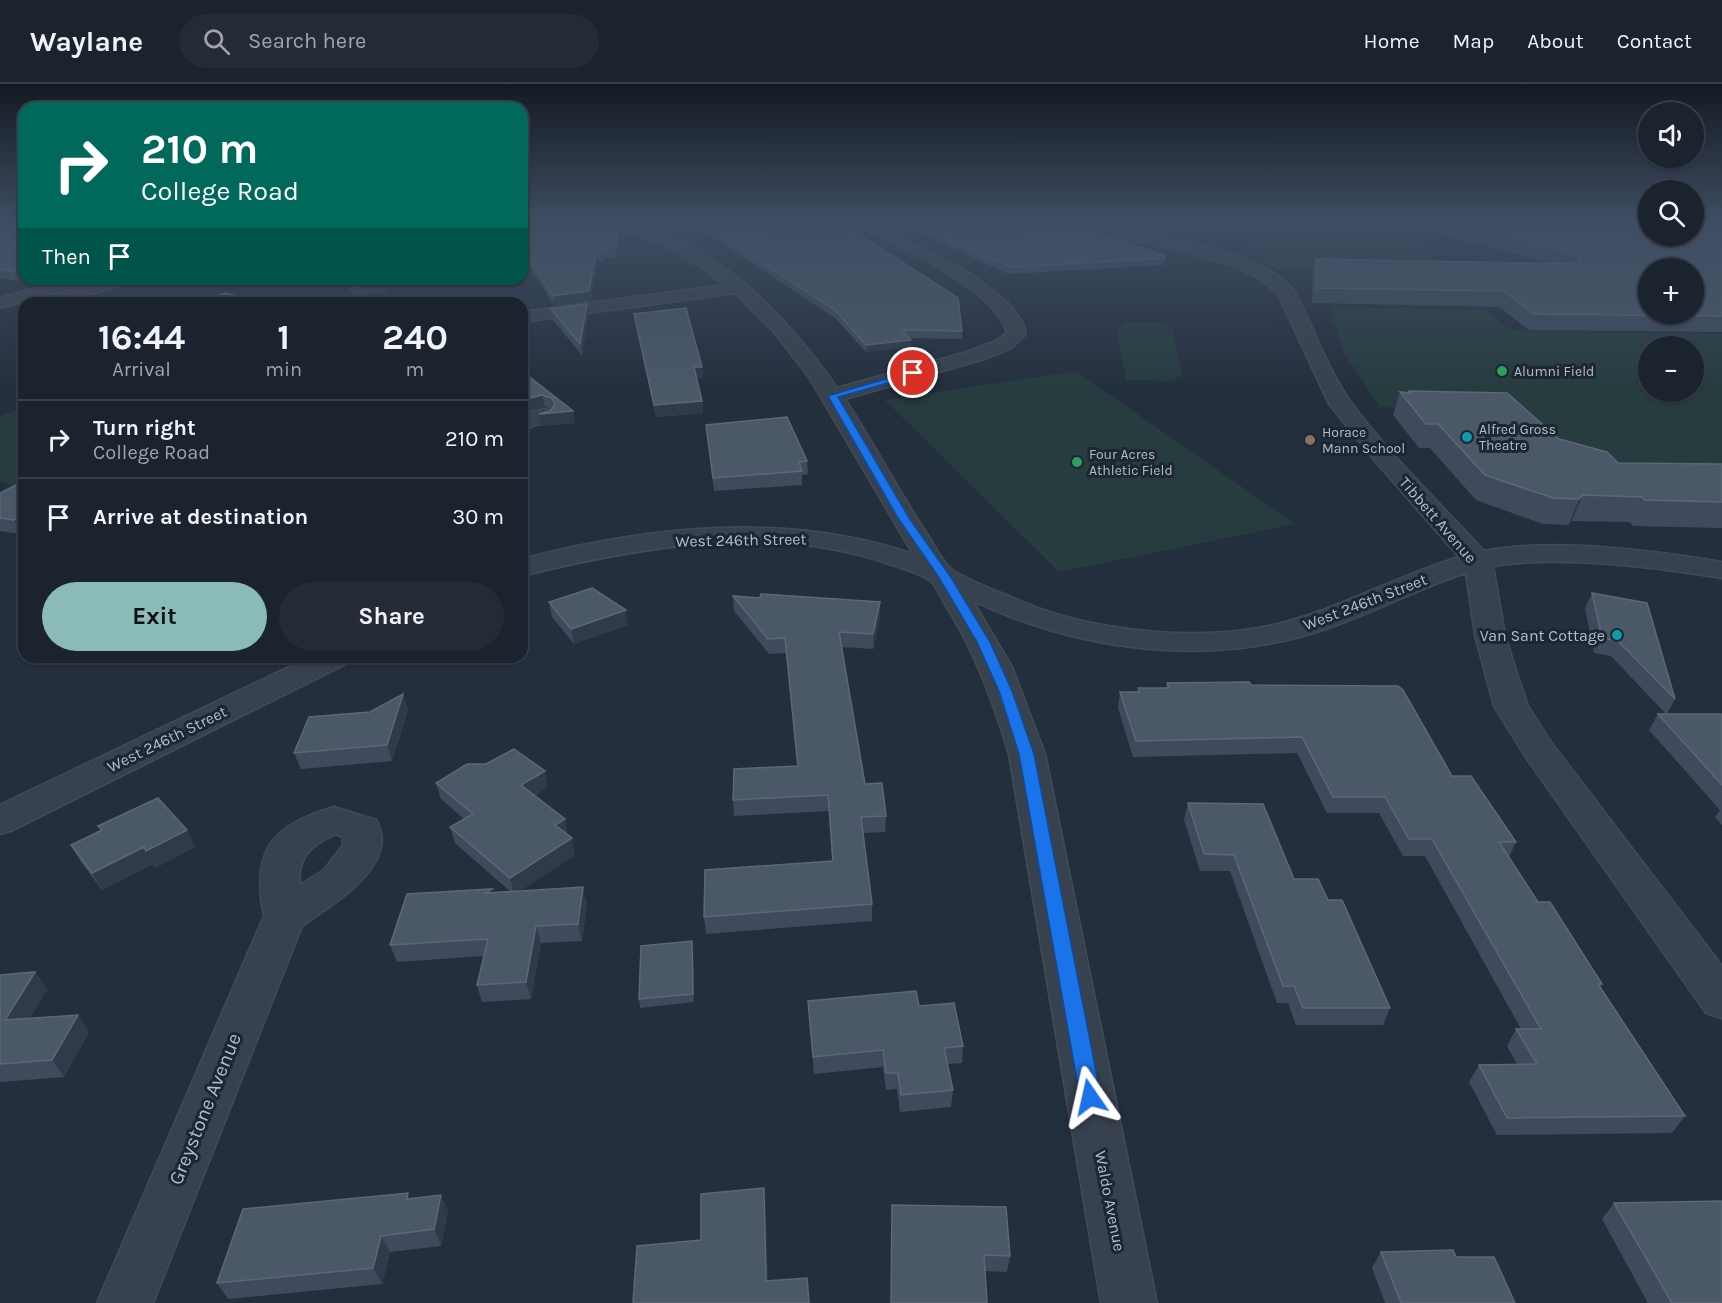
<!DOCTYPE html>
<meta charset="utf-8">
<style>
body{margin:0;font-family:Karla,sans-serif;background:#242b36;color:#f1f3f6;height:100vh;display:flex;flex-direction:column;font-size:22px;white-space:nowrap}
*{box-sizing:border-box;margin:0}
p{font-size:20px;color:#a0a4aa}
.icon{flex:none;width:33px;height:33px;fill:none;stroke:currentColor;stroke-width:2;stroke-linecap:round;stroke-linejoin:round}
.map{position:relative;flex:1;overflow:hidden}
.panel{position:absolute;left:18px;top:213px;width:510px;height:366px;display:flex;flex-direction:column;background:#1b232e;border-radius:18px;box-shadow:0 2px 4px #0004,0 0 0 2px #39404a}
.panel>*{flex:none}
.guide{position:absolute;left:18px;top:18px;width:510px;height:183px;border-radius:18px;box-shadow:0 2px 4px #0004,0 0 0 2px #39404a;background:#00695c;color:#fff;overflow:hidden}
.fabs{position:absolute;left:1638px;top:18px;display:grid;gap:12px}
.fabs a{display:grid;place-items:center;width:66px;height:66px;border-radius:50%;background:#1b232e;box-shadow:0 2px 4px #0004,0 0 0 2px #39404a;font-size:30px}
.pin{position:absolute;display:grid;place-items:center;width:51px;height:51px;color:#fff;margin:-26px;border:3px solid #fff;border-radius:50%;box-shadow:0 2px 6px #0007}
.me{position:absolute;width:66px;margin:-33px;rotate:349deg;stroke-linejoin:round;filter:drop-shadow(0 0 4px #0008)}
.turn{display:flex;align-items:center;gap:21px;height:126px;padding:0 24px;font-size:27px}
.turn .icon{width:78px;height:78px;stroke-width:2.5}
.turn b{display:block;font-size:42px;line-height:51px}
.then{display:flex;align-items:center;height:57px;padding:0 24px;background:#0003;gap:12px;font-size:22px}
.eta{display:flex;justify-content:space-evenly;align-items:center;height:102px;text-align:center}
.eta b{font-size:36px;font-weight:700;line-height:42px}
.primary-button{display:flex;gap:12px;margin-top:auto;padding:12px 24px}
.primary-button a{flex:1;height:69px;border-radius:36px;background:#8bbbb9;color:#111;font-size:24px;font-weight:700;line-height:69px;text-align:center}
.primary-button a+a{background:#242b36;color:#f1f3f6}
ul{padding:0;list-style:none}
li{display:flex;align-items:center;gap:18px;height:78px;padding:0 24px;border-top:2px solid #39404a}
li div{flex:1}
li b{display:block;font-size:22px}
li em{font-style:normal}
header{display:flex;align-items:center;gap:36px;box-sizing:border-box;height:84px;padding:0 30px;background:#1b232e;border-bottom:2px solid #39404a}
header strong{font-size:28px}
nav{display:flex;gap:33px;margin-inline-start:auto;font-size:21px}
.search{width:420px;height:54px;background:#242b36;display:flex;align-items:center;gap:15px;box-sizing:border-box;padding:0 21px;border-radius:33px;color:#a0a4aa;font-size:22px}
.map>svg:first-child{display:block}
.green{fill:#263c3f;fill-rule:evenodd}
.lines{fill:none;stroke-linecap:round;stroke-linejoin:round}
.minor-casing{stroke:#414a57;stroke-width:3}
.minor{fill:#38414e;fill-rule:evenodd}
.wall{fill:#3f4b5c}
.shaded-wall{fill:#2f3b4b}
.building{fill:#4b5868;stroke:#5c6777;stroke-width:1.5;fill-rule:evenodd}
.route{fill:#1a73e8;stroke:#114b97;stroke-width:1.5}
.leisure-dot{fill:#2e9e5b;stroke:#1d2633;stroke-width:2}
.culture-dot{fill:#0f9aa8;stroke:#1d2633;stroke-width:2}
.education-dot{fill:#8d6e63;stroke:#1d2633;stroke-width:2}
.labels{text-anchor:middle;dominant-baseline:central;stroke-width:6;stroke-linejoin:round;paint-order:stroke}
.far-poi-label{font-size:14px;fill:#b4bcc9;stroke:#1d2633;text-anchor:start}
.street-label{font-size:16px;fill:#b4bcc9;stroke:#1d2633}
.poi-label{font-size:16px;fill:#b4bcc9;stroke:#1d2633;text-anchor:end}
.near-street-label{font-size:20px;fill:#b4bcc9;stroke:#1d2633}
</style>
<header>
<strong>Waylane</strong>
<div class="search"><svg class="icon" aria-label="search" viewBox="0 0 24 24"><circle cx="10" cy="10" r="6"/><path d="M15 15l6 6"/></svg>Search here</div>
<nav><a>Home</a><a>Map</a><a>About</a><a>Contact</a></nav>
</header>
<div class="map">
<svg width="1722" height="1219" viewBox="0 0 1722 1219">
<rect width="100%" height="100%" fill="#242f3e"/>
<path class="green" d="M 1251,156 L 1416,159 L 1451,189 L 1280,186 L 1270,181 Z
M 1330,223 L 1486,226 L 1510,246 L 1722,250 L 1722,392 L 1603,389 L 1505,329 L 1380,323 L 1343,267 ZM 1648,262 L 1694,262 L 1694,308 L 1648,308 Z
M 1123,238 L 1160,239 L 1172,243 L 1182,290 L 1173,297 L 1126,296 L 1117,247 Z
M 1076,287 L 1295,440 L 1059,488 L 885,316 Z
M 24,324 L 24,397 L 11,402 L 0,397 L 0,332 Z"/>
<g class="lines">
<g class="minor-casing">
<path id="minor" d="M 571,137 C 685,125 777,218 837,304 L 967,268 L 996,257 L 1007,249 C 996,204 893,160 853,140 L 851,137 L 869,137 L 971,190 L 1008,219 L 1022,237 L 1026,250 L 1010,265 L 981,276 L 845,315 C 873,358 897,404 925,447 C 933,458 941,476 951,485 C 961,494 1010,512 1025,519 C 1097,549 1209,559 1285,538 C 1345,522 1400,491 1459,473 L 1376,378 L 1329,320 L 1278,210 L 1260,195 L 1234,182 L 1172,164 L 1045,141 L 1040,140 L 1038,137 C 1094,137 1258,160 1292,205 C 1298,212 1301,221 1305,229 C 1318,256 1331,290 1348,314 C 1387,369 1438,417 1484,467 C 1553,454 1653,466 1722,478 L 1722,494 C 1653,483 1562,471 1493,482 L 1505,551 L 1516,587 L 1528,622 L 1550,657 L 1722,882 L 1722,934 L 1706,929 L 1525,672 L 1494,622 L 1475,551 L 1466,489 C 1418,504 1374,529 1326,545 C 1210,584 1083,568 973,517 L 1012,583 L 1045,670 L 1157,1219 L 1101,1219 L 1009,670 C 993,617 975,568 945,520 C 941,514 937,503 931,497 C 921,489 901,484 889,480 C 771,439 639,463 522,492 L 522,475 C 649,442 786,427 913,470 L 809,293 L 775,249 L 735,209 L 522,238 L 522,228 L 724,201 C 696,178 665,157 630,149 C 617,145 578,145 571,137 Z
M 68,195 L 95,195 L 93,198 L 104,195 L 130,195 L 128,199 L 67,217 L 61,216 L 58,212 L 61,208 L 91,199 L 0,224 L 0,214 Z
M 544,325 L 552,327 L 555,332 L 552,337 L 522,345 L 522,331 Z
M 310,573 L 351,573 L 346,580 L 13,746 L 0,750 L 0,721 Z
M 334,723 L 376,736 C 402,780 333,820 302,842 L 153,1219 L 97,1219 L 264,832 C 250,767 272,741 334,723 ZM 336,750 L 343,753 L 343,761 L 324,786 L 300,801 C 297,774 311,760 336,750 Z"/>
</g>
<use href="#minor" class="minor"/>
</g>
<path class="wall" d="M 0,137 L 24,137 L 19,197 L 0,194 L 0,146 L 20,145 L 23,141 L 0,143 Z
M 656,137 L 839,137 L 962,247 L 962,255 L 909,254 L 911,263 L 866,268 L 835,234 L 705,148 L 698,150 Z
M 892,137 L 1043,137 L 1165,171 L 1164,181 L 1009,190 Z
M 1064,137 L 1098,137 L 1088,138 Z
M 1391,137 L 1648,137 L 1722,143 L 1722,248 L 1529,246 L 1499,223 L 1312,219 L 1313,189 L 1316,175 L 1550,179 Z
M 619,141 L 620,149 L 616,173 L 604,174 L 603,177 L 597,177 L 591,217 L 554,221 L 522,171 L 522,156 Z
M 344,195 L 389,195 L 391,203 L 389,204 L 390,207 L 355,212 Z
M 551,225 L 588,231 L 582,271 L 553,236 Z
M 634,230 L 702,283 L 703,294 L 696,294 L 702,317 L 703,329 L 656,333 L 636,241 Z
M 522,287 L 573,327 L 575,339 L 541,342 L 552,325 L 545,323 L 522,329 Z
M 1409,307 L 1559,355 L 1618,379 L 1722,380 L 1722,444 L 1633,442 L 1630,438 L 1572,437 L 1568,441 L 1543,440 L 1476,416 L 1430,364 L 1419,364 L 1393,331 L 1400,308 L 1409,309 Z
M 706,341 L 807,377 L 808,390 L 802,391 L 802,401 L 714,407 Z
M 24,399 L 24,449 L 21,450 L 0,447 L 0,409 Z
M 1592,509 L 1675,615 L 1667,630 L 1722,630 L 1722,741 L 1715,733 L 1720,726 L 1649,646 L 1658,630 L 1666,630 L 1611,572 L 1594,569 L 1585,524 Z
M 733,512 L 760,514 L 880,518 L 880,533 L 873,565 L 842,563 L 865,700 L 886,732 L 885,748 L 863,749 L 872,820 L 872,837 L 706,850 L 704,833 L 832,777 L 829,727 L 734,732 L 733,716 L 797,682 L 786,569 L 769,570 L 734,527 Z
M 549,518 L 628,541 L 574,560 L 552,533 Z
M 1167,599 L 1251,601 L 1452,692 L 1516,758 L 1509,773 L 1538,818 L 1602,900 L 1600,903 L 1685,1032 L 1672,1049 L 1497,1051 L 1469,998 L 1479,981 L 1517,980 L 1507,962 L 1516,945 L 1521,945 L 1425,772 L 1403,772 L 1379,729 L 1327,729 L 1297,669 L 1133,673 L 1118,624 L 1120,608 L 1137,608 L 1138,604 L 1166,604 Z
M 403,610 L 408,626 L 392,677 L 301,685 L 294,669 Z
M 436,699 L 548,703 L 534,712 L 568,752 L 575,771 L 520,807 L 587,820 L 582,857 L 541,859 L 531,915 L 482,918 L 477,901 L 484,872 L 397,878 L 390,861 L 493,809 L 511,808 L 455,759 L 450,743 L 464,735 L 441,715 Z
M 1188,719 L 1294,795 L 1328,816 L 1390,924 L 1383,941 L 1296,941 L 1288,919 L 1277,919 L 1230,787 L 1200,787 L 1184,736 Z
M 98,742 L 187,746 L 195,763 L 155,784 L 153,780 L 102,806 L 81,778 L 71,761 L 101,747 Z
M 693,866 L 694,918 L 640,924 L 639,915 Z
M 35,888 L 47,905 L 29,935 L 78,931 L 89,948 L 64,993 L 0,998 L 0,891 Z
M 808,917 L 919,922 L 963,962 L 962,979 L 947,980 L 953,1006 L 951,1023 L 900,1028 L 897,1005 L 886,1006 L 883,983 L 814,990 Z
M 410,1114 L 448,1127 L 441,1162 L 390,1168 L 382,1200 L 228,1215 L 217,1199 Z
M 1614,1119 L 1722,1219 L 1648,1219 L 1602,1135 Z
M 892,1121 L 1010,1172 L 1007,1188 L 985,1187 L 987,1219 L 891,1219 Z
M 1381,1168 L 1456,1173 L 1515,1219 L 1385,1219 L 1372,1184 Z"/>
<path class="shaded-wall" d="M 0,137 L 22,137 L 24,141 L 0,143 Z
M 619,141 L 620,149 L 616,173 L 615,164 Z
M 705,142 L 705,148 L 698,150 L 698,144 Z
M 603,165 L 604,174 L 603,177 L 602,168 Z
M 596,168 L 597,177 L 591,217 L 554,221 L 553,212 Z
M 24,185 L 24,195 L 26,195 L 19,197 L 14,188 Z
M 385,195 L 389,195 L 391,203 L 389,204 L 390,207 L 355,212 L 352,203 Z
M 587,220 L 588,231 L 582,271 L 580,260 Z
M 911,256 L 911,263 L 866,268 L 866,261 Z
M 694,283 L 702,283 L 703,294 L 695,295 Z
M 542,311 L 545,323 L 522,329 L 522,316 Z
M 702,317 L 703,329 L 656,333 L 654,321 Z
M 573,327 L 575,339 L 541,342 L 539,330 Z
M 1583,411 L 1572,437 L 1568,441 L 1579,415 Z
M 24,431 L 24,449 L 21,450 L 14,436 Z
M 880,518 L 880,533 L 873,565 L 873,550 Z
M 626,526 L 628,541 L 574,560 L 571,545 Z
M 403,610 L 408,626 L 392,677 L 387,661 Z
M 545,687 L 548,703 L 525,718 L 521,701 Z
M 565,735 L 568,752 L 555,741 Z
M 187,746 L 195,763 L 155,784 L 146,767 Z
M 572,754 L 575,771 L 514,811 L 510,794 Z
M 144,763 L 153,780 L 102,806 L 92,789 Z
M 583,803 L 587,820 L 582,857 L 578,840 Z
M 536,842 L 541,859 L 531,915 L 526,898 Z
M 692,857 L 693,866 L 694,918 L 693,910 Z
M 35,888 L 47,905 L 17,953 L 5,936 Z
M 78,931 L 89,948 L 64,993 L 52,976 Z
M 764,1104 L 766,1128 L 769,1219 L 766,1197 Z
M 441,1111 L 448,1127 L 441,1162 L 434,1145 Z
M 381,1152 L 390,1168 L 382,1200 L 373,1184 Z"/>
<path class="building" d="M 23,137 L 24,137 L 24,185 L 14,188 L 0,185 L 0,146 L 20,145 L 23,142 Z
M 565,137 L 593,137 L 619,141 L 615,164 L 603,165 L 602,168 L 596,168 L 589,207 L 553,212 L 522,165 L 522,156 Z
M 674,137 L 839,137 L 958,214 L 962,247 L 901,246 L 911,256 L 866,261 L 835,226 L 705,142 L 698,144 Z
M 905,137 L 1043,137 L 1065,141 L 1165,171 L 1165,174 L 1010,183 Z
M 1445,137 L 1648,137 L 1648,152 L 1694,152 L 1694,137 L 1722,143 L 1722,232 L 1534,230 L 1504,207 L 1316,204 L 1316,175 L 1578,180 L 1579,171 ZM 1648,184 L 1694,184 L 1694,230 L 1648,230 Z
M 348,195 L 385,195 L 387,198 L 352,203 Z
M 226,209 L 262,219 L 195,219 Z
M 587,220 L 580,260 L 551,225 Z
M 686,224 L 702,283 L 694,283 L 702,317 L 654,321 L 634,230 Z
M 522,287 L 573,327 L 539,330 L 550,327 L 555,321 L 552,314 L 542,311 L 522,316 Z
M 1409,307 L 1507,309 L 1559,355 L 1607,368 L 1618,379 L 1722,380 L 1722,418 L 1645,416 L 1642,413 L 1583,411 L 1579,415 L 1553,414 L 1485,391 L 1438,340 L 1426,340 L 1400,308 L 1411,309 Z
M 787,333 L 807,377 L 799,378 L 802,387 L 713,394 L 706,341 Z
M 20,399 L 24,399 L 24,431 L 14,436 L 0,434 L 0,409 Z
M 592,504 L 626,526 L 571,545 L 549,518 Z
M 1592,509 L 1647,519 L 1675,615 L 1618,557 L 1602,554 Z
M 761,510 L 880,518 L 873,550 L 839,548 L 865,700 L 882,699 L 886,732 L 861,733 L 872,820 L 704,833 L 705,786 L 833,777 L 828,711 L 733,716 L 734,685 L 798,682 L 785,554 L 768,555 L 733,512 L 760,514 Z
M 1249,598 L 1251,601 L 1398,602 L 1403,606 L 1452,692 L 1471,692 L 1516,758 L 1499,758 L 1538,818 L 1550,818 L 1602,900 L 1598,900 L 1685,1032 L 1507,1034 L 1479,981 L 1537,980 L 1516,945 L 1541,945 L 1432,755 L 1409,755 L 1385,713 L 1333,713 L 1302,653 L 1136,657 L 1120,608 L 1140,608 L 1138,604 L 1169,604 L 1167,599 Z
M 403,610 L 387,661 L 294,669 L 309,633 L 370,628 Z
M 1658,630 L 1722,630 L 1722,701 Z
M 514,665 L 545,687 L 521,701 L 565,735 L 555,741 L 572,754 L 510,794 L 450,743 L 473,730 L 436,699 L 467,680 L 486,680 Z
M 158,714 L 187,746 L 146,767 L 144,763 L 92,789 L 71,761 L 102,746 L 98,742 Z
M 1188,719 L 1263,720 L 1294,795 L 1318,795 L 1328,816 L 1342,816 L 1390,924 L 1303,924 L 1294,902 L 1283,902 L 1234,771 L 1204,770 Z
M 583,803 L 578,840 L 536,842 L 526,898 L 477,901 L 488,855 L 390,861 L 407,810 L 492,805 L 486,809 Z
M 692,857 L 693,910 L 639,915 L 641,862 Z
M 35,888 L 5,936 L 78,931 L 52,976 L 0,980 L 0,891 Z
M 916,907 L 919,922 L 954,919 L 963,962 L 944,964 L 953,1006 L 901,1011 L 898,989 L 886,989 L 883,966 L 813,973 L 808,917 Z
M 764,1104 L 766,1197 L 807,1194 L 809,1219 L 633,1219 L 637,1162 L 701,1156 L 701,1110 Z
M 408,1109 L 407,1115 L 441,1111 L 434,1145 L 381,1152 L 373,1184 L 217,1199 L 243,1125 Z
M 1722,1117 L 1722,1219 L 1672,1219 L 1614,1119 Z
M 892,1121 L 1006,1123 L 1010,1172 L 984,1171 L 987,1219 L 891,1219 Z
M 1453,1166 L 1456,1173 L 1494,1173 L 1515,1219 L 1401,1219 L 1381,1168 Z"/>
<linearGradient id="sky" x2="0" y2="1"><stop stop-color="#141a22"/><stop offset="0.45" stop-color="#3f4d63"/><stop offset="1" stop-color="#3f4d63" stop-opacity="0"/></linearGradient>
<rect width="1722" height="307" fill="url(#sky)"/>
<path class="route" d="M 913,287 L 918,289 L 916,291 L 838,313 L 909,434 L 950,492 L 990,558 L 1012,607 L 1034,670 L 1101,1013 L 1098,1019 L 1090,1022 L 1083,1019 L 1080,1013 L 1019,670 L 999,607 L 977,558 L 938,492 L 898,434 L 828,312 Z"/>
<g class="leisure-dot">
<circle cx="1502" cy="287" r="6"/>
<circle cx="1077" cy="378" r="6"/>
</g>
<g class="culture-dot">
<circle cx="1467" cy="353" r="6"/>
<circle cx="1617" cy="551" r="6"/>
</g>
<circle class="education-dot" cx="1310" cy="356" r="6"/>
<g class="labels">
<g class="far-poi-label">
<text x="1514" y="287">Alumni Field</text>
<text x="1479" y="345">Alfred Gross<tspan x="1479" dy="16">Theatre</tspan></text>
<text x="1322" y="348">Horace<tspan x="1322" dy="16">Mann School</tspan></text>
<text x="1089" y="370">Four Acres<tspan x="1089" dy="16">Athletic Field</tspan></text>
</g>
<g class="street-label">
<text transform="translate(1438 436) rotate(49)">Tibbett Avenue</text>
<text transform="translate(741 456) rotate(-1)">West 246th Street</text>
<text transform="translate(1365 518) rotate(-21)">West 246th Street</text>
<text transform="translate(167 655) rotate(-26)">West 246th Street</text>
<text transform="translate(1110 1117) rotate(79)">Waldo Avenue</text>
</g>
<g class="poi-label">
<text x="1605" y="551">Van Sant Cottage</text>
</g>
<g class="near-street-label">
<text transform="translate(205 1025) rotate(-68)">Greystone Avenue</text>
</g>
</g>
</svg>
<div class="fabs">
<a><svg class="icon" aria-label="sound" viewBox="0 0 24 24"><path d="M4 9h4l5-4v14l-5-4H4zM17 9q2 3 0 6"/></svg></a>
<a><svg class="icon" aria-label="search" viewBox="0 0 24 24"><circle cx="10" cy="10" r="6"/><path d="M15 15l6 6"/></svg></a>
<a>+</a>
<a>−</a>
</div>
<div class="pin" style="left:913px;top:289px;background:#d93025"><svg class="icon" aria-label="arrive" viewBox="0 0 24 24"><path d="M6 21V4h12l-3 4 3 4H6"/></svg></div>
<svg class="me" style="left:1090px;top:1013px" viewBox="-20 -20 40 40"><path d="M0-17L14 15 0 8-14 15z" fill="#1a73e8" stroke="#fff" stroke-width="4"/></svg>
<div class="guide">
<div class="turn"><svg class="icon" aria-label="right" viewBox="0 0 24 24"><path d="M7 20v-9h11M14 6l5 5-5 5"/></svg><div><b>210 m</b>College Road</div></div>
<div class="then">Then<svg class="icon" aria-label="arrive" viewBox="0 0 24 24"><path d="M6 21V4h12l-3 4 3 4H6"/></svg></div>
</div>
<section class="panel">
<div class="eta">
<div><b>16:44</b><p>Arrival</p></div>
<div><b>1</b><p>min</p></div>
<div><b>240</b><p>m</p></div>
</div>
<ul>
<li><svg class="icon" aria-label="right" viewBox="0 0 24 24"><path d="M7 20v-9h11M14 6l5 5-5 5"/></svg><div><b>Turn right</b><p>College Road</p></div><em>210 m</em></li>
<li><svg class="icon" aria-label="arrive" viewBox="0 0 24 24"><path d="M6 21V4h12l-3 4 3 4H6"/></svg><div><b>Arrive at destination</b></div><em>30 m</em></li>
</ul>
<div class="primary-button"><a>Exit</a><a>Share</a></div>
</section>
</div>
